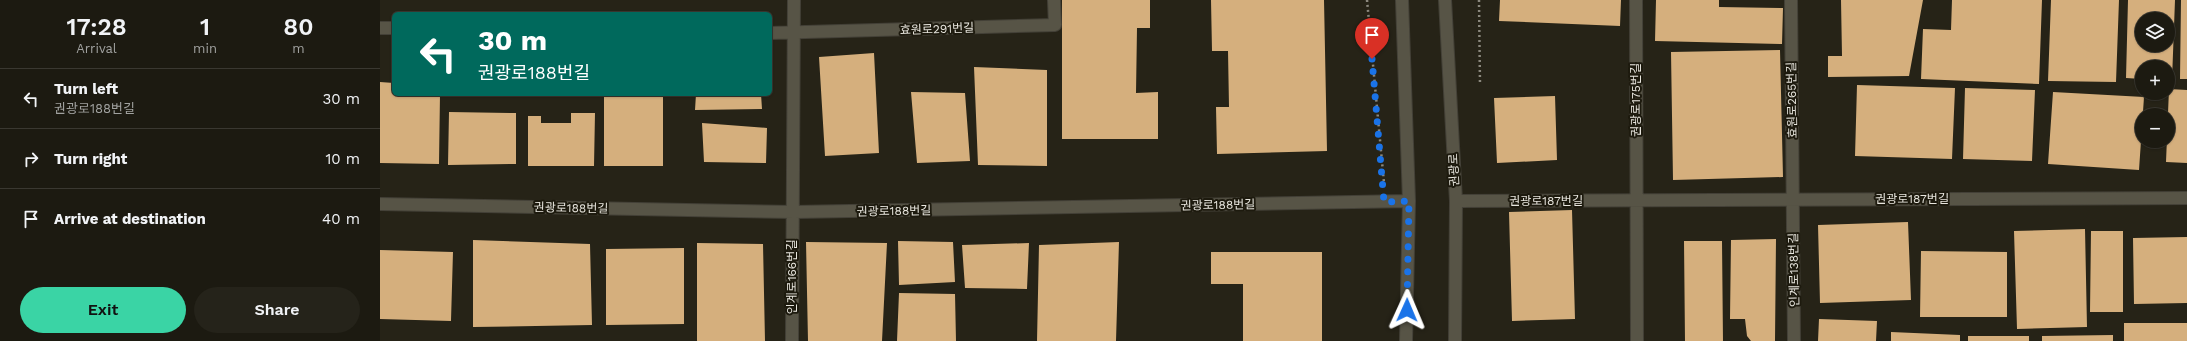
<!DOCTYPE html>
<meta charset="utf-8">
<style>
body{margin:0;font-family:"Work Sans","Noto Sans KR",sans-serif;background:#25231a;color:#f1f3f6;height:100vh;display:flex;flex-direction:column;font-size:15px;white-space:nowrap}
*{box-sizing:border-box;margin:0}
p{font-size:13px;color:#a0a19f}
.icon{flex:none;width:22px;height:22px;fill:none;stroke:currentColor;stroke-width:2;stroke-linecap:round;stroke-linejoin:round}
.map{position:relative;flex:1;overflow:hidden}
.details{display:flex;flex-direction:column;background:#1c1a11;width:380px}
.details>*{flex:none}
.guide{position:absolute;left:12px;top:12px;width:380px;height:84px;border-radius:6px;box-shadow:0 1px 3px #0004,0 0 0 1px #3a3831;background:#00695c;color:#fff;overflow:hidden}
.fabs{position:absolute;left:1755px;top:12px;display:grid;gap:8px}
.fabs a{display:grid;place-items:center;width:40px;height:40px;border-radius:50%;background:#1c1a11;box-shadow:0 1px 3px #0004,0 0 0 1px #3a3831;font-size:20px}
.pin{position:absolute;display:grid;place-items:center;width:34px;height:34px;color:#fff;margin:-41px -17px;border-radius:50% 50% 50% 0;rotate:-45deg;box-shadow:0 0 4px #0007}
.pin .icon{rotate:45deg}
.me{position:absolute;width:44px;margin:-22px;rotate:1deg;stroke-linejoin:round;filter:drop-shadow(0 0 3px #0008)}
.turn{display:flex;align-items:center;gap:14px;height:84px;padding:0 20px;font-size:18px}
.turn .icon{width:52px;height:52px;stroke-width:2.5}
.turn b{display:block;font-size:28px;line-height:34px}
.eta{display:flex;justify-content:space-evenly;align-items:center;height:68px;text-align:center}
.eta b{font-size:24px;font-weight:600;line-height:28px}
.button{display:flex;gap:8px;margin-top:auto;padding:8px 20px}
.button a{flex:1;height:46px;border-radius:24px;background:#3ad4a5;color:#111;font-size:16px;font-weight:600;line-height:46px;text-align:center}
.button a+a{background:#25231a;color:#f1f3f6}
ul{padding:0;list-style:none}
li{display:flex;align-items:center;gap:12px;height:60px;padding:0 20px;border-top:1px solid #3a3831}
li div{flex:1}
li b{display:block;font-size:15px}
li em{font-style:normal}
main{display:flex;flex:1;min-height:0}
.map>svg:first-child{display:block}
.building{fill:#d5af7d;fill-rule:evenodd}
.lines{fill:none;stroke-linecap:round;stroke-linejoin:round}
.minor-casing{stroke:#434037;stroke-width:14}
.path{stroke:#8b887e;stroke-width:2.5;stroke-dasharray:2 3;stroke-linecap:butt}
.minor{stroke:#575446;stroke-width:12}
.route{stroke:#1a73e8;stroke-width:7;stroke-dasharray:0 12.6}
.labels{text-anchor:middle;dominant-baseline:central;stroke-width:4;stroke-linejoin:round;paint-order:stroke}
.street-label{font-size:12px;fill:#e7e5dd;stroke:#1d1a0e}
</style>
<main>
<section class="details">
<div class="eta">
<div><b>17:28</b><p>Arrival</p></div>
<div><b>1</b><p>min</p></div>
<div><b>80</b><p>m</p></div>
</div>
<ul>
<li><svg class="icon" aria-label="left" viewBox="0 0 24 24"><path d="M17 20v-9H6M10 6l-5 5 5 5"/></svg><div><b>Turn left</b><p>권광로188번길</p></div><em>30 m</em></li>
<li><svg class="icon" aria-label="right" viewBox="0 0 24 24"><path d="M7 20v-9h11M14 6l5 5-5 5"/></svg><div><b>Turn right</b></div><em>10 m</em></li>
<li><svg class="icon" aria-label="arrive" viewBox="0 0 24 24"><path d="M6 21V4h12l-3 4 3 4H6"/></svg><div><b>Arrive at destination</b></div><em>40 m</em></li>
</ul>
<div class="button"><a>Exit</a><a>Share</a></div>
</section>
<div class="map">
<svg width="1807" height="341" viewBox="0 0 1807 341">
<rect width="100%" height="100%" fill="#262317"/>
<path class="building" d="M 682,0 L 770,0 L 770,28 L 757,28 L 756,93 L 778,92 L 778,139 L 682,139 Z
M 831,0 L 944,0 L 947,151 L 837,154 L 836,107 L 849,107 L 848,51 L 832,51 Z
M 1120,0 L 1241,0 L 1240,26 L 1119,21 Z
M 1276,0 L 1339,0 L 1339,7 L 1403,8 L 1402,44 L 1275,41 Z
M 1461,0 L 1543,0 L 1529,76 L 1448,77 L 1448,56 L 1462,56 Z
M 1572,0 L 1662,0 L 1659,84 L 1541,79 L 1543,29 L 1571,30 Z
M 1671,0 L 1739,0 L 1736,82 L 1668,81 Z
M 1748,0 L 1795,0 L 1792,80 L 1788,79 L 1788,67 L 1762,67 L 1762,79 L 1746,78 ZM 1762,19 L 1788,19 L 1788,45 L 1762,45 Z
M 1801,0 L 1807,0 L 1807,79 L 1800,79 Z
M 1400,50 L 1403,177 L 1293,180 L 1291,52 Z
M 494,53 L 499,153 L 445,156 L 439,57 Z
M 594,67 L 667,70 L 667,166 L 598,165 Z
M 0,82 L 14,83 L 14,94 L 60,94 L 59,164 L 0,163 Z
M 1477,85 L 1575,88 L 1572,159 L 1475,156 Z
M 1585,88 L 1655,90 L 1652,161 L 1583,159 Z
M 1789,89 L 1807,90 L 1807,163 L 1786,162 Z
M 531,92 L 585,93 L 590,161 L 537,163 Z
M 1673,92 L 1764,97 L 1759,170 L 1668,164 Z
M 224,94 L 283,94 L 283,166 L 224,166 Z
M 316,94 L 381,94 L 382,109 L 315,110 Z
M 1175,96 L 1177,160 L 1117,163 L 1114,98 Z
M 69,112 L 136,113 L 136,164 L 68,165 Z
M 191,113 L 215,113 L 214,166 L 148,166 L 148,116 L 161,116 L 161,123 L 191,123 Z
M 322,123 L 387,128 L 386,163 L 324,162 Z
M 1192,210 L 1195,319 L 1132,321 L 1129,212 Z
M 1528,222 L 1531,300 L 1440,303 L 1438,225 Z
M 1705,229 L 1707,327 L 1637,329 L 1634,231 Z
M 1711,231 L 1743,231 L 1743,312 L 1710,312 Z
M 1807,237 L 1807,303 L 1754,304 L 1753,238 Z
M 1396,239 L 1395,341 L 1371,341 L 1367,336 L 1365,319 L 1350,319 L 1351,240 Z
M 93,240 L 210,244 L 212,325 L 93,327 Z
M 518,241 L 573,242 L 575,282 L 519,285 Z
M 1304,241 L 1342,241 L 1343,341 L 1305,341 Z
M 426,242 L 507,243 L 502,341 L 428,341 Z
M 739,242 L 736,341 L 657,341 L 659,245 Z
M 317,243 L 383,244 L 385,341 L 317,341 Z
M 649,243 L 647,289 L 585,288 L 582,245 Z
M 304,248 L 304,324 L 226,325 L 226,249 Z
M 0,250 L 73,252 L 71,321 L 0,319 Z
M 1541,251 L 1627,252 L 1627,317 L 1540,317 Z
M 831,252 L 942,252 L 942,341 L 863,341 L 863,284 L 831,284 Z
M 519,293 L 575,294 L 576,341 L 517,341 Z
M 1439,319 L 1497,321 L 1496,341 L 1438,341 Z
M 1744,323 L 1807,323 L 1807,341 L 1744,341 Z
M 1511,332 L 1580,335 L 1580,341 L 1511,341 Z
M 1733,335 L 1733,341 L 1662,341 L 1662,336 Z
M 1588,336 L 1649,336 L 1649,341 L 1588,341 Z"/>
<g class="lines">
<g class="minor-casing">
<path id="minor" d="M 1022,0 L 1029,201 L 1026,341
M 1065,0 L 1076,201 L 1075,341
M 1256,0 L 1257,341
M 1411,0 L 1414,341
M 0,28 L 14,28
M 390,33 L 675,25 L 674,0
M 1076,201 L 1807,198
M 0,204 L 414,212 L 1029,201
M 412,341 L 414,0"/>
</g>
<path class="path" d="M 987,0 L 1004,183
M 1099,0 L 1100,85"/>
<use href="#minor" class="minor"/>
</g>
<g class="lines">
<path class="route" d="M 992,59 L 1004,202 L 1029,201 L 1027,310"/>
</g>
<g class="labels">
<g class="street-label">
<text transform="translate(557 29) rotate(-2)">효원로291번길</text>
<text transform="translate(1256 100) rotate(-90)">권광로175번길</text>
<text transform="translate(1412 100) rotate(-91)">효원로265번길</text>
<text transform="translate(1074 170) rotate(-93)">권광로</text>
<text x="1532" y="199">권광로187번길</text>
<text x="1166" y="201">권광로187번길</text>
<text transform="translate(838 205) rotate(-1)">권광로188번길</text>
<text transform="translate(191 208) rotate(1)">권광로188번길</text>
<text transform="translate(514 211) rotate(-1)">권광로188번길</text>
<text transform="translate(1414 270) rotate(-91)">인계로138번길</text>
<text transform="translate(412 277) rotate(-90)">인계로166번길</text>
</g>
</g>
</svg>
<div class="fabs">
<a><svg class="icon" aria-label="layers" viewBox="0 0 24 24"><path d="M12 4l9 5-9 5-9-5zM3 14l9 5 9-5"/></svg></a>
<a>+</a>
<a>−</a>
</div>
<div class="pin" style="left:992px;top:59px;background:#d93025"><svg class="icon" aria-label="arrive" viewBox="0 0 24 24"><path d="M6 21V4h12l-3 4 3 4H6"/></svg></div>
<svg class="me" style="left:1027px;top:310px" viewBox="-20 -20 40 40"><path d="M0-17L14 15 0 8-14 15z" fill="#1a73e8" stroke="#fff" stroke-width="4"/></svg>
<div class="guide">
<div class="turn"><svg class="icon" aria-label="left" viewBox="0 0 24 24"><path d="M17 20v-9H6M10 6l-5 5 5 5"/></svg><div><b>30 m</b>권광로188번길</div></div>
</div>
</div>
</main>
